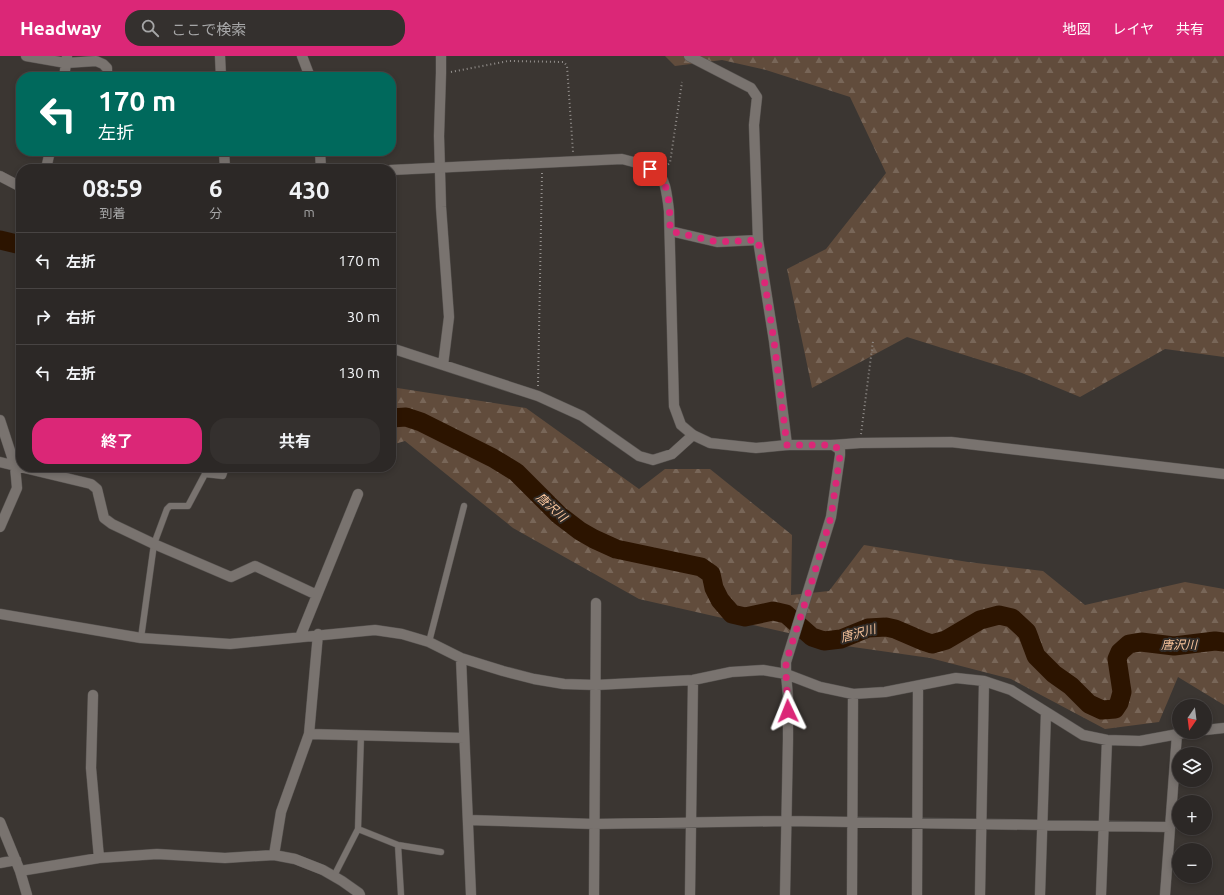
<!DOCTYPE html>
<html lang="ja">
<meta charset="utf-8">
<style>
body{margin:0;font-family:Ubuntu,"Noto Sans JP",sans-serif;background:#34302e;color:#f1f3f6;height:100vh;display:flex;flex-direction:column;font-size:15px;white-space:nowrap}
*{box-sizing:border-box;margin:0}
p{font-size:13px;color:#a6a6a7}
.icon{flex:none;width:22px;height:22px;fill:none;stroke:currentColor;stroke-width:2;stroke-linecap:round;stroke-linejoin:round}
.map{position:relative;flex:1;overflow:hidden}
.panel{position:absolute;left:16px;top:108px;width:380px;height:308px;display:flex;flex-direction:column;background:#2c2826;border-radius:16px;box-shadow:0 2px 6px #0003,0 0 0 1px #484443}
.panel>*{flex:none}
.hud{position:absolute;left:16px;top:16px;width:380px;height:84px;border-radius:16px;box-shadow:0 2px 6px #0003,0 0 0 1px #484443;background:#00695c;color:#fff;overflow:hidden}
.needle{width:26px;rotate:194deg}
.controls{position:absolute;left:1172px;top:643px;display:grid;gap:8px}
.controls a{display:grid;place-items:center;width:40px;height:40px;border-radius:50%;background:#2c2826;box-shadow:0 2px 6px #0003,0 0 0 1px #484443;font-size:20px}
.pin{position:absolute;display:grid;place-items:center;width:34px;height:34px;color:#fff;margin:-17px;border-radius:8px;box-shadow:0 2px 6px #0006}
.me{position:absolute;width:44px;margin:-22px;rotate:358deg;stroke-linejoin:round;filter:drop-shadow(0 0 3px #0008)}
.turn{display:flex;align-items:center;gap:14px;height:84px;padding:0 16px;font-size:18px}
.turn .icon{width:52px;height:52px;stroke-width:2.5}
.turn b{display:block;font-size:28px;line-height:34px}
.eta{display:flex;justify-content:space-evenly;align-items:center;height:68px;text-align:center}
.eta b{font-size:24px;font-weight:700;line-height:28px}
.primary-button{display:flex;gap:8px;margin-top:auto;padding:8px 16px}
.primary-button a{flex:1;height:46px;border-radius:16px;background:#db2777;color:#fff;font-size:16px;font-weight:700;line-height:46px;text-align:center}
.primary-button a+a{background:#34302e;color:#f1f3f6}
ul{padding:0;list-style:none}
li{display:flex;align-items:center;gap:12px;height:56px;padding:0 16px;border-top:1px solid #484443}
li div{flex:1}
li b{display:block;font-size:15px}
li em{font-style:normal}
header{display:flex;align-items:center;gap:24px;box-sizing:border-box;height:56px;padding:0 20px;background:#db2777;color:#fff}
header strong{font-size:19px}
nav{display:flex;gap:22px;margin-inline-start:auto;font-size:14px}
.search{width:280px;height:36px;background:#34302e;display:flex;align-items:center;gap:10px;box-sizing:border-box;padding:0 14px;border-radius:16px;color:#a6a6a7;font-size:15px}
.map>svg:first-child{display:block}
.forest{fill:url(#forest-firs)}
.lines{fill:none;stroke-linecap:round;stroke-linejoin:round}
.river{stroke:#2c1400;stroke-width:19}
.lane-casing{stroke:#575350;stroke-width:7}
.street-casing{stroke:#575350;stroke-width:11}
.secondary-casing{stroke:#575350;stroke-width:11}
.path{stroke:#94908d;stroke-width:2;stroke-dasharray:1 3;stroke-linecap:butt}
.lane{stroke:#79736f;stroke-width:6}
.street{stroke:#79736f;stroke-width:10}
.secondary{stroke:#79736f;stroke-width:10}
.route{stroke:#db2777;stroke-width:7;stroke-dasharray:0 12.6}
.labels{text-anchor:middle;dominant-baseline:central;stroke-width:4;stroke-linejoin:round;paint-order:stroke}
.water-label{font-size:12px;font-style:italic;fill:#fbc69d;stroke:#312c28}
</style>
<header>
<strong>Headway</strong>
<div class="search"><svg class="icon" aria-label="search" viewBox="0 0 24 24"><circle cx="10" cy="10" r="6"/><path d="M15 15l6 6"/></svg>ここで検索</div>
<nav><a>地図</a><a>レイヤ</a><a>共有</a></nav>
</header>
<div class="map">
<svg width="1224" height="839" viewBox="0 0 1224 839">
<defs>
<pattern id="forest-firs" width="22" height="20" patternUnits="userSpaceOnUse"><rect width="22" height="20" fill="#614c3c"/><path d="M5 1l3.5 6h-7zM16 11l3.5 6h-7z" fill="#786658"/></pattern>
</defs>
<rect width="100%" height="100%" fill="#3b3632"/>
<path class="forest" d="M 665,0 L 1224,0 L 1224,301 L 1165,293 L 1080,341 L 1022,317 L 907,281 L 812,332 L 787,213 L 826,193 L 886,117 L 850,41 L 766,14 L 722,4 L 675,10 Z
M 391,331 L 526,352 L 639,433 L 665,413 L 710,413 L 792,479 L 791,539 L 829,535 L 864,489 L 968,506 L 1043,515 L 1085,549 L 1185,526 L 1224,533 L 1224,649 L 1178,621 L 1159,666 L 1105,673 L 1011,623 L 930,602 L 846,590 L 639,543 L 513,472 L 405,385 L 391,389 Z"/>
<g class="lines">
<path class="river" d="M 0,184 L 21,189
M 391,362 L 406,361 L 421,366 L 493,402 L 516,416 L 559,459 L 580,475 L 594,483 L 616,493 L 701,511 L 711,518 L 714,532 L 720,544 L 732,558 L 745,561 L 773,555 L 786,558 L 812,581 L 824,585 L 841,583 L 868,572 L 886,571 L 895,573 L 923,585 L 932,588 L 946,584 L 980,564 L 999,559 L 1012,562 L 1027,576 L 1036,600 L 1054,618 L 1071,630 L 1089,648 L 1102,654 L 1115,653 L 1119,647 L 1122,636 L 1117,603 L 1120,596 L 1129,588 L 1141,586 L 1174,590 L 1215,585 L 1224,586"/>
<g class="lane-casing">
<path id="lane" d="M 141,582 L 154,488 L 167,453 L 170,450 L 188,450 L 205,418 L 223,420 L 226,411
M 429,586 L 464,450
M 358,773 L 398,789 L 441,796
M 398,789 L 401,839
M 334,820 L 358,773 L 361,679"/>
</g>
<g class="street-casing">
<path id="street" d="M 26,0 L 66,7 L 96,5 L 103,8 L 107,12 L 107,21
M 220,0 L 221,21
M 302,0 L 310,21
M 441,0 L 441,17 L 439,80 L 441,151 L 449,261 L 443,309
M 689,0 L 751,32 L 757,41 L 754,69 L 758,184 L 774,285 L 787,389
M 64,21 L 67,1
M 224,95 L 225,113
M 320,95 L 321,113
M 46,113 L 50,95
M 670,175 L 717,186 L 758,184
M 391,292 L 538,340 L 582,360 L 639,400 L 653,404 L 672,398 L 693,379
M 0,364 L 15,410 L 17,432 L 0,471
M 833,389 L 860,387 L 951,386 L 1224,418
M 0,406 L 91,428 L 97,433 L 104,462 L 112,468 L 154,488 L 231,521 L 255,510 L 317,539
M 0,558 L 141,582 L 230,588 L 375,574 L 402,578 L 429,586 L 461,602 L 503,615 L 534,623 L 564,628 L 596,629 L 693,624 L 731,616 L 763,614 L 786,618 L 820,631 L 853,638 L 885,636 L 956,622 L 984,625 L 1011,634 L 1083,679 L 1107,684 L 1140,685 L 1189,676
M 300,581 L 358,438
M 461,602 L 471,839
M 93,639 L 91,712 L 99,802
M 1205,674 L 1224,672
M 309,678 L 464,682
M 468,764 L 594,768 L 786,765 L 1170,771
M 0,766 L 20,815 L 27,839
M 274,799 L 281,756 L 309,678 L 318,578
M 0,807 L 16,804
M 20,815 L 99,802 L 157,798 L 225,802 L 274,799 L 295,803 L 323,814 L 342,825 L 359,837 L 360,839
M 594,839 L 596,547
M 690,839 L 693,624
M 785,839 L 788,683 L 788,641 L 786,618
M 852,839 L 853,638
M 917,839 L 918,630
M 980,839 L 984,625
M 1040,839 L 1046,656
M 1101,839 L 1107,684
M 1165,839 L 1177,678"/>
</g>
<g class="secondary-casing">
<path id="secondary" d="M 391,114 L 622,103 C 638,107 661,112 665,130 C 667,138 668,146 669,155 L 674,350 L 681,369 L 693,379 L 710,387 L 756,392 L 787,389 L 833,389 L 840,394 L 840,399 L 831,461 L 786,606 L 786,618
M 0,120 L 21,131"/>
</g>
<path class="path" d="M 451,16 L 508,5 L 564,6 L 567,10 L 573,96
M 665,111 L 670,107 L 682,26
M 538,330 L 542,117
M 861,378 L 873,285"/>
<use href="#lane" class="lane"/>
<use href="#street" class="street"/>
<use href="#secondary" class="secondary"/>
</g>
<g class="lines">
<path class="route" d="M 650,113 C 652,114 656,116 658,118 C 670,127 670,161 670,175 L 717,186 L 758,184 L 774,285 L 787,389 L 833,389 L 840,394 L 840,399 L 831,461 L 812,525 L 786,606 L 786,618 L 788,655"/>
</g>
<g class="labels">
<g class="water-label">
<text transform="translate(552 451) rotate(42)">唐沢川</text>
<text transform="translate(858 577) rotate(-15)">唐沢川</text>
<text x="1179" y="588">唐沢川</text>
</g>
</g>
</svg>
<div class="controls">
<a><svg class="needle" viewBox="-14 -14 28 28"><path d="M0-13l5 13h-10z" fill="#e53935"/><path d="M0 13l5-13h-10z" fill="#a6a6a7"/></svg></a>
<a><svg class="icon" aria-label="layers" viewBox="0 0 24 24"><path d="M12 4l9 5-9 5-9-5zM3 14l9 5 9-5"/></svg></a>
<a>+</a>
<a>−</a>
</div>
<div class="pin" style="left:650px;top:113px;background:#d93025"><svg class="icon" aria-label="arrive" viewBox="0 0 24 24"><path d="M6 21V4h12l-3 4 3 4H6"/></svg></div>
<svg class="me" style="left:788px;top:655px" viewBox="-20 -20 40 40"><path d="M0-17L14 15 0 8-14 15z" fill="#db2777" stroke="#fff" stroke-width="4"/></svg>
<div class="hud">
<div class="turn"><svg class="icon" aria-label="left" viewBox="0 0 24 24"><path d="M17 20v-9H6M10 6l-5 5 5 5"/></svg><div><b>170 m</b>左折</div></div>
</div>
<section class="panel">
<div class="eta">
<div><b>08:59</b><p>到着</p></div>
<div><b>6</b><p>分</p></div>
<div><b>430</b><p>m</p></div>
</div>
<ul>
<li><svg class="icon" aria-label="left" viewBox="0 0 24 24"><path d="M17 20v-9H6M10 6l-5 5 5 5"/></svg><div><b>左折</b></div><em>170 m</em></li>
<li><svg class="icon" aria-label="right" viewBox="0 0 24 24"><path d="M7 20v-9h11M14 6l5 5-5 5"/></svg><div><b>右折</b></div><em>30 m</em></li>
<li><svg class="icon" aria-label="left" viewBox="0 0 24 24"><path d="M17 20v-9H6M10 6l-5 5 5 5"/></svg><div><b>左折</b></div><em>130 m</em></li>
</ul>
<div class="primary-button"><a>終了</a><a>共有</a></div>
</section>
</div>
